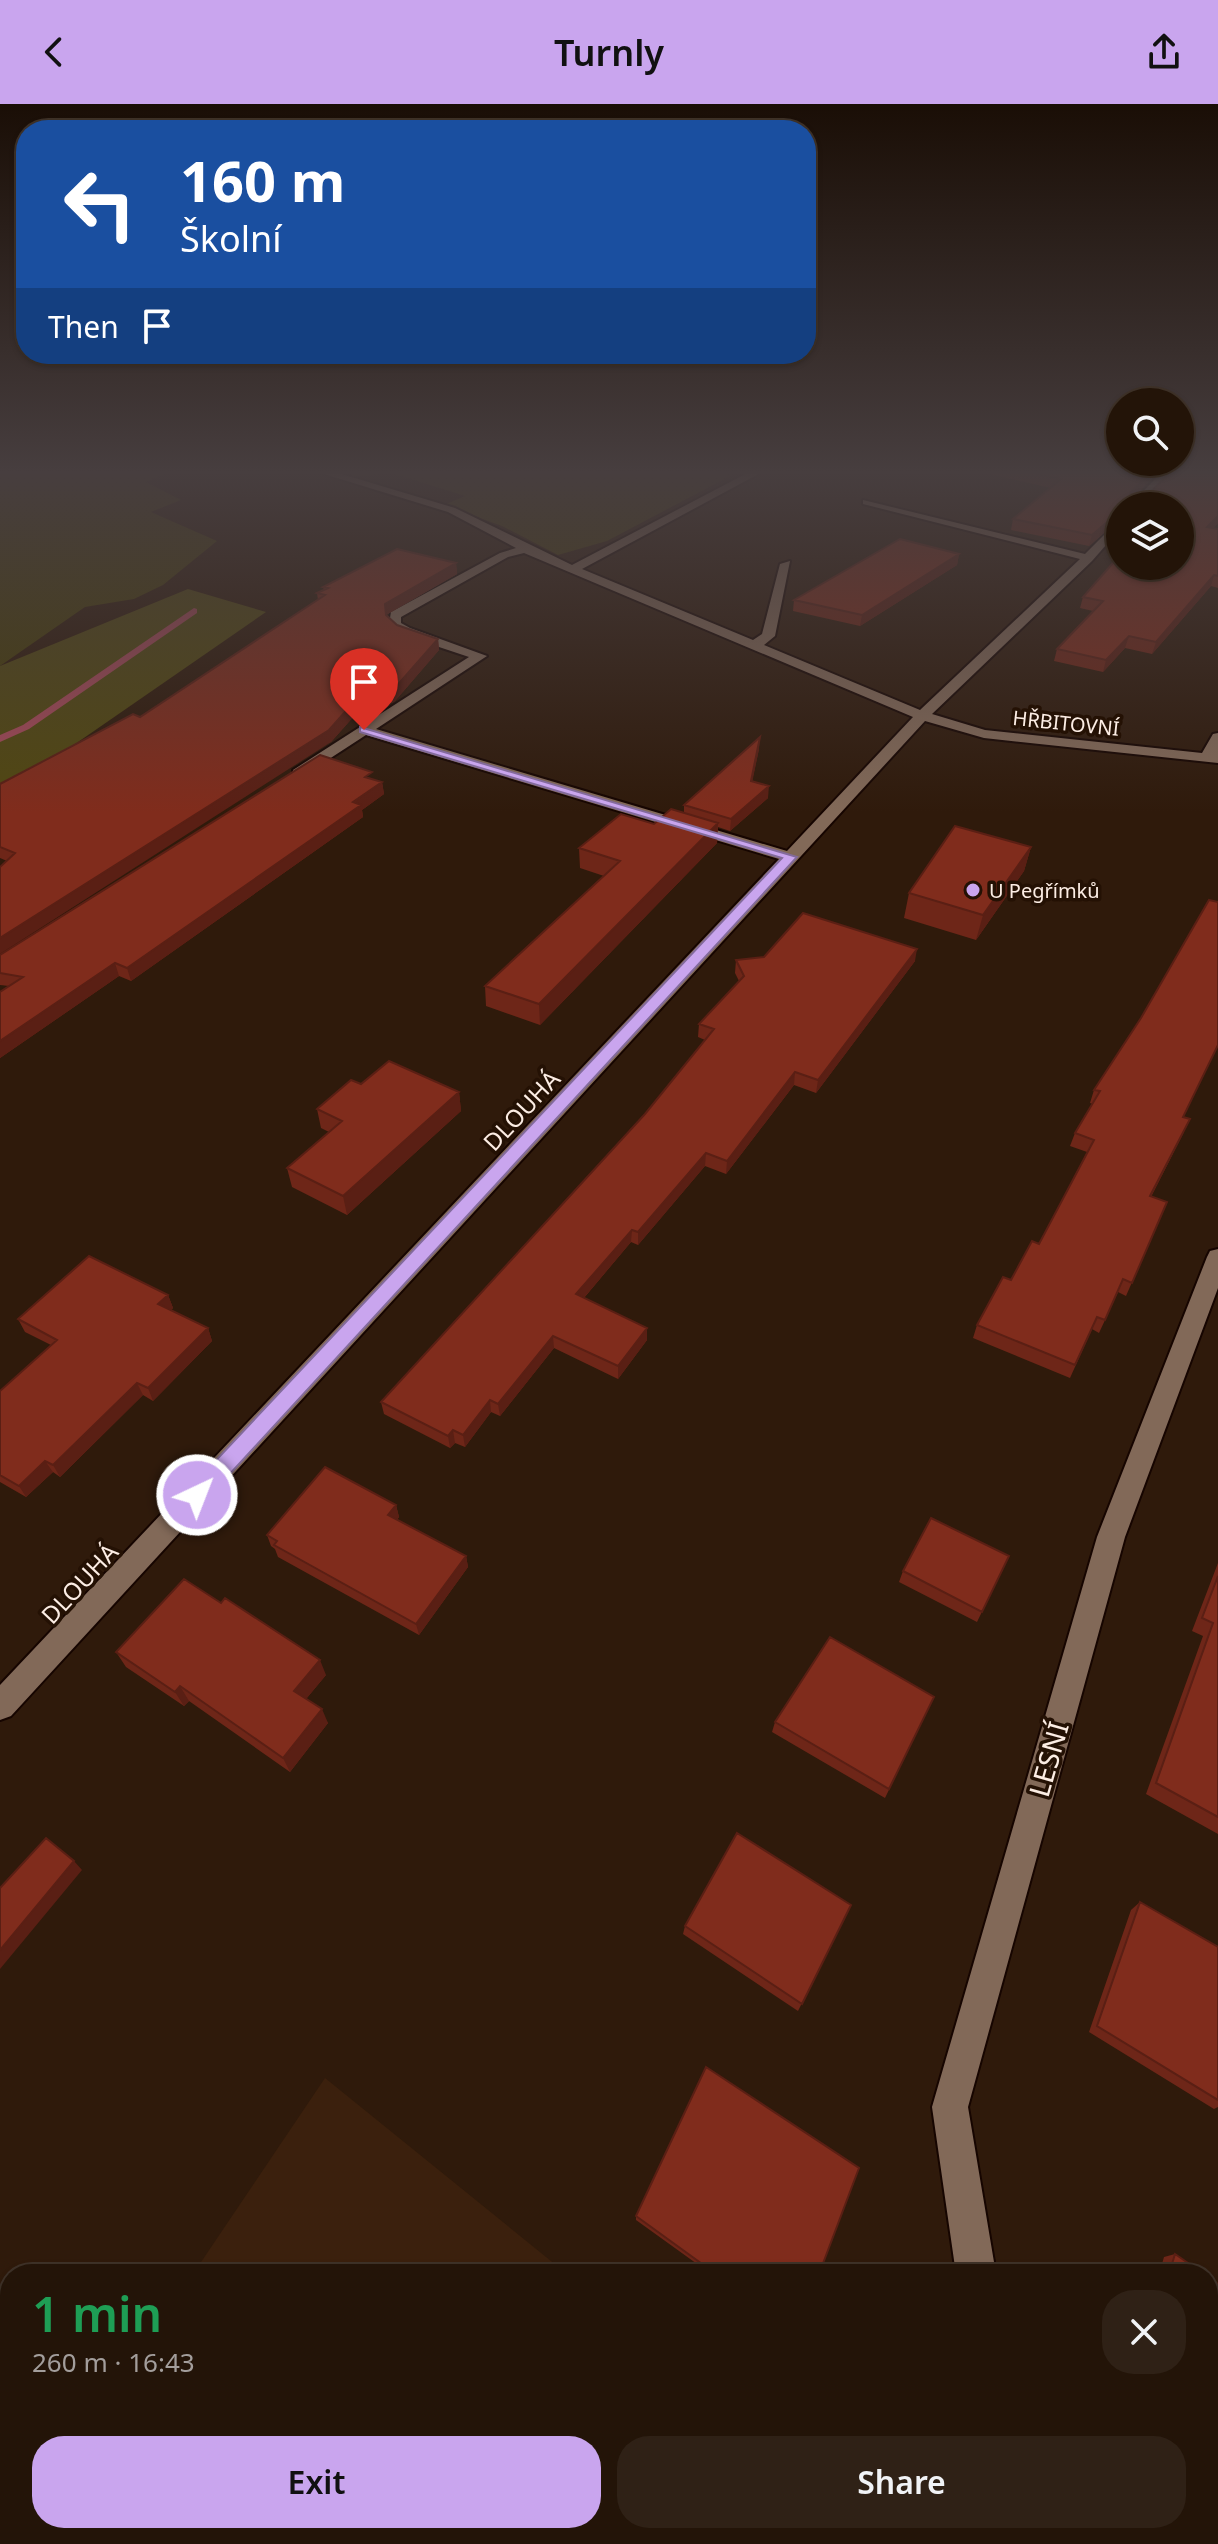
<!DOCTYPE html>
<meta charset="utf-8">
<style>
body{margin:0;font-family:"Noto Sans",sans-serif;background:#2f2116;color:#f1f3f6;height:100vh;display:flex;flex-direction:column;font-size:30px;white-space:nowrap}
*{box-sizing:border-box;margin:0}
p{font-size:26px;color:#a39e9c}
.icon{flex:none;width:44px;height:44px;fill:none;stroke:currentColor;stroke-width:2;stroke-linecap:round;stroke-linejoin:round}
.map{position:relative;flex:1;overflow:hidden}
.side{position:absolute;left:0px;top:2160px;width:1218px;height:280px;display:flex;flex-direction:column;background:#231408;border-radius:32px 32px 0 0;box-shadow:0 2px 6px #0004,0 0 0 2px #403329}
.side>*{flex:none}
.guide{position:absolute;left:16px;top:16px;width:800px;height:244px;border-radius:32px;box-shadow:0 2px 6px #0004,0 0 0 2px #403329;background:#1a4fa0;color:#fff;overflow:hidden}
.buttons{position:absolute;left:1106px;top:284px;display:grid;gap:16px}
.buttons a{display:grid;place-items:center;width:88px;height:88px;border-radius:50%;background:#231408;box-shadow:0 2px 6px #0004,0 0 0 2px #403329;font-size:40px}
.pin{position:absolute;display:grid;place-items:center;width:68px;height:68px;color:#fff;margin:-82px -34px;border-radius:50% 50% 50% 0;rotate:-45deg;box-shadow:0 0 8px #0007}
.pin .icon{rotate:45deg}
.me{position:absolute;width:88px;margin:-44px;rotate:43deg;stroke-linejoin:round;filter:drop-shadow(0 0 6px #0008)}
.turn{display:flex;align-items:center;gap:28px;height:168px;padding:0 32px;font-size:36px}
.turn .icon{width:104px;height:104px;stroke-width:2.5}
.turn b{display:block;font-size:56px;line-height:68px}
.then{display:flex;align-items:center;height:76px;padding:0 32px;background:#0003;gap:16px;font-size:30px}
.round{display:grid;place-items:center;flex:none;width:84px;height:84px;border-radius:32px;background:#2f2116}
.overview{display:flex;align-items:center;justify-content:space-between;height:136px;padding:0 32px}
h1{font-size:48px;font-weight:600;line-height:60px;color:#1e9e55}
.action{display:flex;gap:16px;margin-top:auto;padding:16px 32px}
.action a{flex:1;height:92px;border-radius:32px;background:#c9a5ee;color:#111;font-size:32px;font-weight:600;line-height:92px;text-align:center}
.action a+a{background:#2f2116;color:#f1f3f6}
header{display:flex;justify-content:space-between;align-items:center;height:104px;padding:0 32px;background:#c9a5ee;color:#111;font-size:36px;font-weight:600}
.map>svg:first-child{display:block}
.built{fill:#3b200d}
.green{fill:#463d09}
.forest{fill:#514711}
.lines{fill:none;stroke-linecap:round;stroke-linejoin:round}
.stream{fill:#a34958;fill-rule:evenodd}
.street-casing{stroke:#160500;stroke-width:4}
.street{fill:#826958;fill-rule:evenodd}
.wall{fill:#6e2618}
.shaded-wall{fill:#5a1f14}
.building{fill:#802c1c;stroke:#5a1f14;stroke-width:2}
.route{fill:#c9a5ee;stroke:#836b9b;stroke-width:2}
.poi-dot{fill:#c9a5ee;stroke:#241104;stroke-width:3}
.labels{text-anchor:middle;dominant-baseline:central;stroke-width:7;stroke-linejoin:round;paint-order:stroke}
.far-street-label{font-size:20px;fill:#fcede4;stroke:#241104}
.far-poi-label{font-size:20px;fill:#fcede4;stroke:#241104;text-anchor:start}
.street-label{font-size:24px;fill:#fcede4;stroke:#241104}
.near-street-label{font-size:28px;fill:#fcede4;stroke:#241104}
</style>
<header><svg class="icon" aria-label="back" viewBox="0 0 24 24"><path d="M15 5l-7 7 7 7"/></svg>Turnly<svg class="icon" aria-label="share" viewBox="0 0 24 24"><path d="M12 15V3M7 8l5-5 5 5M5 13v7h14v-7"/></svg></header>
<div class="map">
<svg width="1218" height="2440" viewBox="0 0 1218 2440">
<rect width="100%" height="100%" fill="#2f1a0b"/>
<path class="built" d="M 325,1974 L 567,2170 L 193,2170 Z
M 172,2430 L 890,2430 L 902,2440 L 166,2440 Z"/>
<path class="green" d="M 0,366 L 174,366 L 146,378 L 181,396 L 151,408 L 217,437 L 163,481 L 134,495 L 85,503 L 0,562 Z
M 326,366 L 712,366 L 732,371 L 607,437 L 558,451 L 502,422 L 444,401 L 465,392 L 392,369 L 349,373 Z"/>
<path class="forest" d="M 188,485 L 266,508 L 0,692 L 0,562 Z"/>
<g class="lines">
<path class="stream" d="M 194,504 L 197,505 L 197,509 L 29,625 L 0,638 L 0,631 L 23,621 Z"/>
<g class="street-casing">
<path id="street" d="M 311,366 L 328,366 L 455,404 L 572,461 L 753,366 L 766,366 L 582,465 L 753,536 L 762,530 L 780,460 L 790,457 L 775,532 L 764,541 L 920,606 L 1080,455 L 863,400 L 863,396 L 1085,450 L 1120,415 L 1120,425 L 1092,457 L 932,610 L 985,626 L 1202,649 L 1213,630 L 1218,629 L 1218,659 L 984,634 L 925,617 L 11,1612 L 0,1616 L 0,1581 L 779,755 L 366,631 L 303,672 L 293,672 L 293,666 L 469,553 L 400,530 L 389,520 L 391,508 L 500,449 L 516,444 L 448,408 ZM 524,449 L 913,613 L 787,747 L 376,625 L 487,552 L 410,524 L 401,519 L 401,513 L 508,453 Z
M 1164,366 L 1175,366 L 1140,402 L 1129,402 Z
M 1218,1145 L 1218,1184 L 1125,1433 L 968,2003 L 996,2170 L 956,2170 L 932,2003 L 1097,1433 L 1207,1153 L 1210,1147 Z
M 995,2430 L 1039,2430 L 1040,2440 L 996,2440 Z"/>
</g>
<use href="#street" class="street"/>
</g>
<path class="wall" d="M 973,366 L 1160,366 L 1133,394 L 1145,394 L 1172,366 L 1218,366 L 1218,419 L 1213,424 L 1218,425 L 1218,484 L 1211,482 L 1152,550 L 1125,544 L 1103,568 L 1054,557 L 1057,545 L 1093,507 L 1080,504 L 1083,493 L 1120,451 L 1120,462 L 1180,462 L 1180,402 L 1120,402 L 1120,415 L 1089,442 L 1011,426 L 1013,415 L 1051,384 Z
M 1120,422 L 1120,449 L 1106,446 L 1109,435 Z
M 959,450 L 957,461 L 860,522 L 793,507 L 794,496 Z
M 456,459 L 457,470 L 386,511 L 397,521 L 438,535 L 439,546 L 395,597 L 392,599 L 371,593 L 331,638 L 7,757 L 0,754 L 0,680 L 140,613 L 318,496 L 317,489 L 324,486 L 323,483 Z
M 759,645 L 752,677 L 768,694 L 730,727 L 718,723 L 717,739 L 540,921 L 486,902 L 485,882 L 604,772 L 580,764 L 579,744 L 654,720 L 684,709 L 684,701 Z
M 373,676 L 382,678 L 384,690 L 362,706 L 363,713 L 131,877 L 119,872 L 0,954 L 0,888 L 9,882 L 0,881 L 0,851 Z
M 1031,743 L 1024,767 L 976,836 L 904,814 L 909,789 Z
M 736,856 L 915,857 L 816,989 L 794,981 L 726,1070 L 705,1062 L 638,1141 L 631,1138 L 584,1194 L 647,1224 L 647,1236 L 618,1275 L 554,1244 L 500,1312 L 491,1308 L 465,1343 L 455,1339 L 450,1344 L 384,1310 L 381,1298 L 645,1010 L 705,936 L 698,933 L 699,920 L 739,877 L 735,869 Z
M 361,980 L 459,988 L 461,1007 L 347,1111 L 292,1083 L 287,1064 L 329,1028 L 321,1024 L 317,1005 Z
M 1094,986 L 1183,1013 L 1184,1028 L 1151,1093 L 1167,1098 L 1126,1192 L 1118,1188 L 1099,1229 L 1092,1225 L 1070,1274 L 973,1234 L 977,1221 L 1039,1140 L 1087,1048 L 1070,1042 L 1075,1029 L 1093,1000 L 1090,999 Z
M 168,1191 L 173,1204 L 171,1206 L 208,1224 L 212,1237 L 153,1297 L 143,1291 L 60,1373 L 53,1368 L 26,1393 L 0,1378 L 0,1287 L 51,1241 L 25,1228 L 18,1215 Z
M 396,1401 L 399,1413 L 397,1416 L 466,1452 L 468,1463 L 419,1531 L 278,1453 L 275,1445 L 271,1442 L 267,1431 Z
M 1009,1452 L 977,1518 L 899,1478 L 903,1467 Z
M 1218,1459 L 1218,1730 L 1146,1690 L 1203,1532 L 1192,1527 Z
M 116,1548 L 326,1571 L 306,1595 L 328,1619 L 290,1668 L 189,1597 L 184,1602 L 126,1563 Z
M 934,1593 L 885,1694 L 772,1628 L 775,1618 Z
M 1140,1798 L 1218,1843 L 1218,2003 L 1214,2005 L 1089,1928 L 1131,1806 Z
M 851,1801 L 798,1907 L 683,1830 L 685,1822 Z
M 636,2112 L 819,2170 L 711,2170 L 636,2116 Z
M 1175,2150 L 1204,2170 L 1159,2170 L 1164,2153 Z
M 1208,2173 L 1218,2180 L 1218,2418 L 1208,2410 Z"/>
<path class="shaded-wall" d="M 1153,366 L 1160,366 L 1127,400 L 1130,389 Z
M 1120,407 L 1120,415 L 1089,442 L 1092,431 Z
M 1218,412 L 1218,419 L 1203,434 L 1207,423 Z
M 959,450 L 957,461 L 860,522 L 862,511 Z
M 456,459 L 457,470 L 386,511 L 385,500 Z
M 1214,471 L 1211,482 L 1152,550 L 1156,538 Z
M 1129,532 L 1125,544 L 1103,568 L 1106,556 Z
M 438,535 L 439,546 L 395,597 L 392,599 L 390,587 Z
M 369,581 L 371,593 L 331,638 L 0,850 L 0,834 Z
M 760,633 L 759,645 L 750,689 L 751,677 Z
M 382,678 L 384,690 L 362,706 L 363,713 L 131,877 L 127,864 Z
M 769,682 L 768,694 L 730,727 L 731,715 Z
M 718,719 L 717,739 L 540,921 L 539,900 Z
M 1031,743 L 1024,767 L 976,836 L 983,811 Z
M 917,845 L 915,857 L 816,989 L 818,976 Z
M 115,859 L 119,872 L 0,954 L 0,937 Z
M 795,968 L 794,981 L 726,1070 L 727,1057 Z
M 459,988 L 461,1007 L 347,1111 L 343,1092 Z
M 706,1049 L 705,1062 L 638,1141 L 638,1128 Z
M 632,1126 L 631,1138 L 576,1203 L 576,1190 Z
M 168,1191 L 173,1204 L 164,1213 L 158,1200 Z
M 208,1224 L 212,1237 L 153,1297 L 148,1284 Z
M 647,1224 L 647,1236 L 618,1275 L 618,1262 Z
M 553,1232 L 554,1244 L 500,1312 L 498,1300 Z
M 137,1279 L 143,1291 L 60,1373 L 53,1361 Z
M 490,1296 L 491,1308 L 465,1343 L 463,1331 Z
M 453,1326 L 455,1339 L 450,1344 L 448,1332 Z
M 45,1357 L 53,1368 L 26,1393 L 19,1382 Z
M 396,1401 L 399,1413 L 391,1423 L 388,1411 Z
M 466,1452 L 468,1463 L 419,1531 L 416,1520 Z
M 320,1556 L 326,1571 L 301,1601 L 294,1587 Z
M 180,1582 L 189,1597 L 184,1602 L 175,1588 Z
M 322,1605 L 328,1619 L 290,1668 L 283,1654 Z
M 74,1757 L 82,1766 L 0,1865 L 0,1846 Z
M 573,2430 L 578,2430 L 589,2440 L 585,2440 Z"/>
<path class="building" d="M 1020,366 L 1153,366 L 1130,389 L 1130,394 L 1145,394 L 1172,366 L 1218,366 L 1218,412 L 1207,423 L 1218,425 L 1218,472 L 1214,471 L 1156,538 L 1129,532 L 1106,556 L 1057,545 L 1103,497 L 1083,493 L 1120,451 L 1120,462 L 1180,462 L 1180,402 L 1120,402 L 1120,407 L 1092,431 L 1013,415 L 1061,375 Z
M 1120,422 L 1120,437 L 1109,435 Z
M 900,435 L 959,450 L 862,511 L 794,496 Z
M 397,445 L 456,459 L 385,500 L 386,511 L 397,521 L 438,535 L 394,585 L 390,587 L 369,581 L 329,626 L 0,834 L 0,763 L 15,749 L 0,743 L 0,680 L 133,610 L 140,613 L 325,491 L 317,489 L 328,484 L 323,483 Z
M 760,633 L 751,677 L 769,682 L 731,715 L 684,701 Z
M 320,651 L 372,668 L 365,673 L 382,678 L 353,698 L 361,701 L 127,864 L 115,859 L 0,937 L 0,888 L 23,873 L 0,869 L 0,851 Z
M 671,705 L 718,719 L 539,900 L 485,882 L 620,757 L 579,744 L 621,710 L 654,720 Z
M 955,722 L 1031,743 L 983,811 L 909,789 Z
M 1209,796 L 1218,798 L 1218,941 L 1183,1013 L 1190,1015 L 1150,1092 L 1167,1098 L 1132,1179 L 1123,1175 L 1105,1216 L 1097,1213 L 1075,1261 L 977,1221 L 1003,1173 L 1011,1176 L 1032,1137 L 1039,1140 L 1094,1036 L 1075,1029 L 1100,987 L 1094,986 L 1141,914 Z
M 803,809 L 917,845 L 818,976 L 795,968 L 727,1057 L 706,1049 L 638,1128 L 632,1126 L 576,1190 L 647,1224 L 618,1262 L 553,1232 L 498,1300 L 490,1296 L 463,1331 L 453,1326 L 448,1332 L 381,1298 L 645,1010 L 714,925 L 699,920 L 744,872 L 736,856 L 764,853 Z
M 389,957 L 459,988 L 343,1092 L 287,1064 L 342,1017 L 317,1005 L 351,976 L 361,980 Z
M 89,1152 L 168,1191 L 158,1200 L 208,1224 L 148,1284 L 137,1279 L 53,1361 L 45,1357 L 19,1382 L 0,1371 L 0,1287 L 57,1236 L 18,1215 Z
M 325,1363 L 396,1401 L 388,1411 L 466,1452 L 416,1520 L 274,1441 L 277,1437 L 267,1431 Z
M 931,1414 L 1009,1452 L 982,1508 L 903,1467 Z
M 1218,1472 L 1218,1713 L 1156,1679 L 1213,1519 L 1202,1514 Z
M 184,1475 L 221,1499 L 225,1494 L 320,1556 L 294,1587 L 322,1605 L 283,1654 L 180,1582 L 175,1588 L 116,1548 Z
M 830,1533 L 934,1593 L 889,1685 L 775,1618 Z
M 737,1729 L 851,1801 L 802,1900 L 685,1822 Z
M 46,1734 L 74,1757 L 0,1846 L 0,1784 Z
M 1140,1798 L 1218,1843 L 1218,1996 L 1097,1922 Z
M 706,1963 L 859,2064 L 819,2170 L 716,2170 L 636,2112 Z
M 1175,2150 L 1204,2170 L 1169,2170 Z
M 1208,2173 L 1218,2180 L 1218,2411 L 1208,2403 Z
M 188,2430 L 573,2430 L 585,2440 L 182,2440 Z"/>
<linearGradient id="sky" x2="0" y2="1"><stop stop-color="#1a0e06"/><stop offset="0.52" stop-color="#473e3f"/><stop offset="1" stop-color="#473e3f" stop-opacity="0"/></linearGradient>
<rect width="1218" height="708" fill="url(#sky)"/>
<path class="route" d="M 360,623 L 797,753 L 204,1398 L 197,1400 L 186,1391 L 189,1385 L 782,754 L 360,628 Z"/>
<circle class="poi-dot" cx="973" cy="786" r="8"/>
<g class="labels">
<g class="far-street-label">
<text transform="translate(1066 619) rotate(6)">HŘBITOVNÍ</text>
</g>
<g class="far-poi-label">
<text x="989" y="786">U Pegřímků</text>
</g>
<g class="street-label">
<text transform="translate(521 1006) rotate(-47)">DLOUHÁ</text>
<text transform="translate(79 1479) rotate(-47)">DLOUHÁ</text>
</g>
<g class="near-street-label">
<text transform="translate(1048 1655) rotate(-74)">LESNÍ</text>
</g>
</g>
</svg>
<div class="buttons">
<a><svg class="icon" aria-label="search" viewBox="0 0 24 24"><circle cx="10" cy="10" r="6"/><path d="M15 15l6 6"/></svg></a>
<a><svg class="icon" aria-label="layers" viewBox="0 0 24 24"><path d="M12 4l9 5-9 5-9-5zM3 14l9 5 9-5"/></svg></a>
</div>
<div class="pin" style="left:364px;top:626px;background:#d93025"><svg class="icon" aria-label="arrive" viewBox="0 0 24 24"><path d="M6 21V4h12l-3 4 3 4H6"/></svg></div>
<svg class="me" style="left:197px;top:1391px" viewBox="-20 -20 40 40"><circle r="17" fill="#c9a5ee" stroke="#fff" stroke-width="3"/><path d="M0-11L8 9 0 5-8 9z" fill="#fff"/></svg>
<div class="guide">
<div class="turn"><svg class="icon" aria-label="left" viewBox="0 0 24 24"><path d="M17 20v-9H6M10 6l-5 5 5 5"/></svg><div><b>160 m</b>Školní</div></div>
<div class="then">Then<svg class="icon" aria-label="arrive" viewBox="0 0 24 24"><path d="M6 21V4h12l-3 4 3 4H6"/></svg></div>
</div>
<section class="side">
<div class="overview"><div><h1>1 min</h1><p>260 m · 16:43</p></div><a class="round"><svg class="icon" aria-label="close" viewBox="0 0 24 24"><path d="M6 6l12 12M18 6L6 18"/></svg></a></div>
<div class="action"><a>Exit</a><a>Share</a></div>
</section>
</div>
